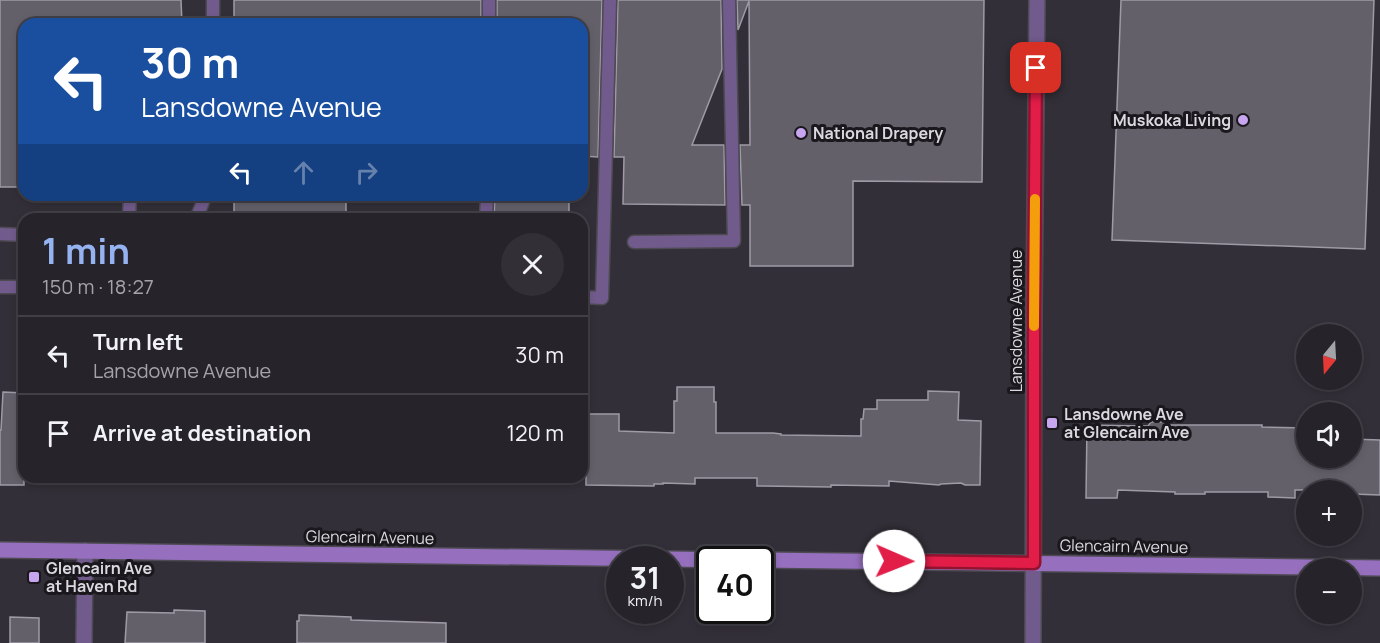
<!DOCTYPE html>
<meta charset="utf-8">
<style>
body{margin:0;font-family:Manrope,sans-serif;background:#322f36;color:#f1f3f6;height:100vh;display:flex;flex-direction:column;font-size:22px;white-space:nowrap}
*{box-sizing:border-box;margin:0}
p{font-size:20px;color:#a4a4a8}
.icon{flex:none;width:33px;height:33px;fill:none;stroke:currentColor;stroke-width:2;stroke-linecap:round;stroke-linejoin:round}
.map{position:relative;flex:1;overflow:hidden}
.sheet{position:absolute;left:18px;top:213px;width:570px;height:270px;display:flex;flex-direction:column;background:#26232a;border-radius:18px;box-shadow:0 3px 9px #0003,0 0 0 2px #424047}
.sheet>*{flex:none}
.banner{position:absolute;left:18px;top:18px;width:570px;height:183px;border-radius:18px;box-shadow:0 3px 9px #0003,0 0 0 2px #424047;background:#1a4fa0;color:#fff;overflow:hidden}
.needle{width:39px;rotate:198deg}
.buttons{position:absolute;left:1296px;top:324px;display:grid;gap:12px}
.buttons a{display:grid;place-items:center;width:66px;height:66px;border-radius:50%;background:#26232a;box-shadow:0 3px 9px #0003,0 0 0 2px #424047;font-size:30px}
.speed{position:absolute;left:606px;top:546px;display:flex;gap:12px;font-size:30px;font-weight:700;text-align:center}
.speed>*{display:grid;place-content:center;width:78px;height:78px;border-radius:50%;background:#26232a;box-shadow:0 3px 9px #0003,0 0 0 2px #424047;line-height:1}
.speed small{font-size:15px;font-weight:400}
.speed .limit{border:3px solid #111;border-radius:9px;background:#fff;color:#111}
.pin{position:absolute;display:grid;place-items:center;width:51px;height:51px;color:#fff;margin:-26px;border-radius:12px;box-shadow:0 3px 9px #0006}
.me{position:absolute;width:66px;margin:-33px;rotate:91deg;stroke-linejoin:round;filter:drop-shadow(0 0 4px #0008)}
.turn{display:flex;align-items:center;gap:21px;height:126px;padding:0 24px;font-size:27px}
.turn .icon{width:78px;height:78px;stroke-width:2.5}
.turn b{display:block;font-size:42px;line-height:51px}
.lanes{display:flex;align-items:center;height:57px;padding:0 24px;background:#0003;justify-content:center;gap:30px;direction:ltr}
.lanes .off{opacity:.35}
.round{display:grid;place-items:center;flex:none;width:63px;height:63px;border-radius:32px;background:#322f36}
.overview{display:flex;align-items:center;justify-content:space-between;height:102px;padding:0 24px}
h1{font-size:36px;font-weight:700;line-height:45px;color:#95b2f1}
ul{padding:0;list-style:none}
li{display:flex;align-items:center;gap:18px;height:78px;padding:0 24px;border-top:2px solid #424047}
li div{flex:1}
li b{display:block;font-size:22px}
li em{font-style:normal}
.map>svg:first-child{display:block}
.building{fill:#64606a;stroke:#9f9aa6;stroke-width:1.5}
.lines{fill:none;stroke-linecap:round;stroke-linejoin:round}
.lane-casing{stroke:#4e4a53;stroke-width:15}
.street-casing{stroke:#4e4a53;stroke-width:18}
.secondary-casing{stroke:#4e4a53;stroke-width:18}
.lane{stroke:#715b8c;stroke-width:12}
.street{stroke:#715b8c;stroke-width:15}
.secondary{stroke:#9670be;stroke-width:15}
.route-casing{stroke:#92132f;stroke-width:15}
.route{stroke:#e11d48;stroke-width:10}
.slow{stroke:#f59e0b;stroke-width:10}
.poi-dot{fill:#c7a6ef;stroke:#1a181c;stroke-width:2}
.labels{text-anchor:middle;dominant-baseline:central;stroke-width:6;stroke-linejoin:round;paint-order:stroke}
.poi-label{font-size:16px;font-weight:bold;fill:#dbd9df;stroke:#1a181c;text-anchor:start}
.street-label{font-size:16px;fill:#dbd9df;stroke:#1a181c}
</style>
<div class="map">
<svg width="1380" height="643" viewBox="0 0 1380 643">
<rect width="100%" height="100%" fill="#332f38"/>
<path class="building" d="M 0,0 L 181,0 L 182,24 L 24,24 L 24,187 L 0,187 Z
M 234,0 L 481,0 L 481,24 L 234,24 Z
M 497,0 L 602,0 L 598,157 L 582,156 L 582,24 L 497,24 Z
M 618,0 L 721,0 L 722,69 L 692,145 L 724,145 L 725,205 L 623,204 L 624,157 L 614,157 Z
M 737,0 L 984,0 L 982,182 L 853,181 L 853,266 L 750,266 L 750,205 L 742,205 L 740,145 L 750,145 L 749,1 L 738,30 Z
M 1121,0 L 1374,0 L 1365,249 L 1112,240 Z
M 234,195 L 346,195 L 346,219 L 234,219 Z
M 495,195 L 569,195 L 569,219 L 494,219 Z
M 677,387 L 714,387 L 714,402 L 716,402 L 716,433 L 773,433 L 781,434 L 781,435 L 861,436 L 861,419 L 863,419 L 864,409 L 877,409 L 877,400 L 928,400 L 928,391 L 959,392 L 958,420 L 981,421 L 980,485 L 965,485 L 961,483 L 941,484 L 939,485 L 889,481 L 889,486 L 831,485 L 831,487 L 757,486 L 757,478 L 695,478 L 695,484 L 663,483 L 663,484 L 654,484 L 654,486 L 586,485 L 586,414 L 619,414 L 619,431 L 674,433 L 674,401 L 677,401 Z
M 3,392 L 24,393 L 24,485 L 0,485 L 0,430 L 1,430 Z
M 1151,422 L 1163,422 L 1166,425 L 1262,425 L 1262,427 L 1306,428 L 1306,458 L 1352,458 L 1352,439 L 1380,440 L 1380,495 L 1352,494 L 1352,490 L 1295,490 L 1295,498 L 1268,497 L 1268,492 L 1205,492 L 1205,494 L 1175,494 L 1175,492 L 1118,490 L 1117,498 L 1086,498 L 1087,425 L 1148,426 Z
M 174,610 L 205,611 L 205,643 L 125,643 L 127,612 L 174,613 Z
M 299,615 L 351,617 L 351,620 L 446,623 L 446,643 L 297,643 L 297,621 L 299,621 Z
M 10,617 L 39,618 L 39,643 L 10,643 Z"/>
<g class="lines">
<g class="lane-casing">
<path id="lane" d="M 213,24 L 213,0
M 489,24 L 489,0
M 129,219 L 130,195
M 196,219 L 203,202 L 203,195
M 486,219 L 487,195
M 0,234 L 24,235
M 634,242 L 734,241 L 729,0
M 0,287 L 24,287
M 582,297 L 602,298 L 610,0"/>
</g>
<g class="street-casing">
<path id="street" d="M 84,643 L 85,551
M 1033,643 L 1034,315 L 1037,0"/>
</g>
<g class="secondary-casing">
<path id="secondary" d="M 0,550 L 740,560
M 760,560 L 1380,568"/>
</g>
<use href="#lane" class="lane"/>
<use href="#street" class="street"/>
<use href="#secondary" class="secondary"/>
</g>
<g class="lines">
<g class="route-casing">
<path id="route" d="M 894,561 L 1034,563 L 1034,315 L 1036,68"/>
</g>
<use href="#route" class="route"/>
<path class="slow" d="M 1034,326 L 1035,199"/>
</g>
<g class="poi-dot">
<circle cx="1243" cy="120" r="6"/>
<circle cx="801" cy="133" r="6"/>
<rect x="1046" y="417" width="12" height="12" rx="3"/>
<rect x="28" y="571" width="12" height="12" rx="3"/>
</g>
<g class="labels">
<g class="poi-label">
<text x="1231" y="120" text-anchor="end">Muskoka Living</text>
<text x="813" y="133">National Drapery</text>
<text x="1064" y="414">Lansdowne Ave<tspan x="1064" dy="18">at Glencairn Ave</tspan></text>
<text x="46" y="568">Glencairn Ave<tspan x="46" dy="18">at Haven Rd</tspan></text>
</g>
<g class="street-label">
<text transform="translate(1016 321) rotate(-90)">Lansdowne Avenue</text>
<text transform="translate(370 537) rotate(1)">Glencairn Avenue</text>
<text transform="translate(1124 546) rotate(1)">Glencairn Avenue</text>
</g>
</g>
</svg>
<div class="buttons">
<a><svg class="needle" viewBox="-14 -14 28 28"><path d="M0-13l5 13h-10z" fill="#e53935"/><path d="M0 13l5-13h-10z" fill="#a4a4a8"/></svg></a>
<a><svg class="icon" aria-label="sound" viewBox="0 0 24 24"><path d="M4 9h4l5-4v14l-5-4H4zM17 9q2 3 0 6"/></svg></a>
<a>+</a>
<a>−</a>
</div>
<div class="speed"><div>31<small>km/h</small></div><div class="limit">40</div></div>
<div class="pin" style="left:1036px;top:68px;background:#d93025"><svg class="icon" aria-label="arrive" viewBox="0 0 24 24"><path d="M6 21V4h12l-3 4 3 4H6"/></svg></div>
<svg class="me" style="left:894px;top:561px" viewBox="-20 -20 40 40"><circle r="19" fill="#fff"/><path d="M0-13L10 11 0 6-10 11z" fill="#e11d48"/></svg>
<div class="banner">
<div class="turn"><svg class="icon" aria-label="left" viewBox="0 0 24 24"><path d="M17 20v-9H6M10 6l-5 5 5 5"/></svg><div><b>30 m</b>Lansdowne Avenue</div></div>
<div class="lanes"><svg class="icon" aria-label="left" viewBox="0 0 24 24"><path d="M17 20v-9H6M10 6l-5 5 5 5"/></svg><svg class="icon off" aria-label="ahead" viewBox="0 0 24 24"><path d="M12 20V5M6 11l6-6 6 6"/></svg><svg class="icon off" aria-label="right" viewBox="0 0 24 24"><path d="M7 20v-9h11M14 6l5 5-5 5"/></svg></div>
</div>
<section class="sheet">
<div class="overview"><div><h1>1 min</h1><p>150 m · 18:27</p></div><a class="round"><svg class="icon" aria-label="close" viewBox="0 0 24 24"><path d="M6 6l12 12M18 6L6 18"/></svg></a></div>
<ul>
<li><svg class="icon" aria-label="left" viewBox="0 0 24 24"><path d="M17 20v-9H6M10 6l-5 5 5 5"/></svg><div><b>Turn left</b><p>Lansdowne Avenue</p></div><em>30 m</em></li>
<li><svg class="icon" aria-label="arrive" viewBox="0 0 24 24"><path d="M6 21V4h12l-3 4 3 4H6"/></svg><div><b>Arrive at destination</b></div><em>120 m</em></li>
</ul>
</section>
</div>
